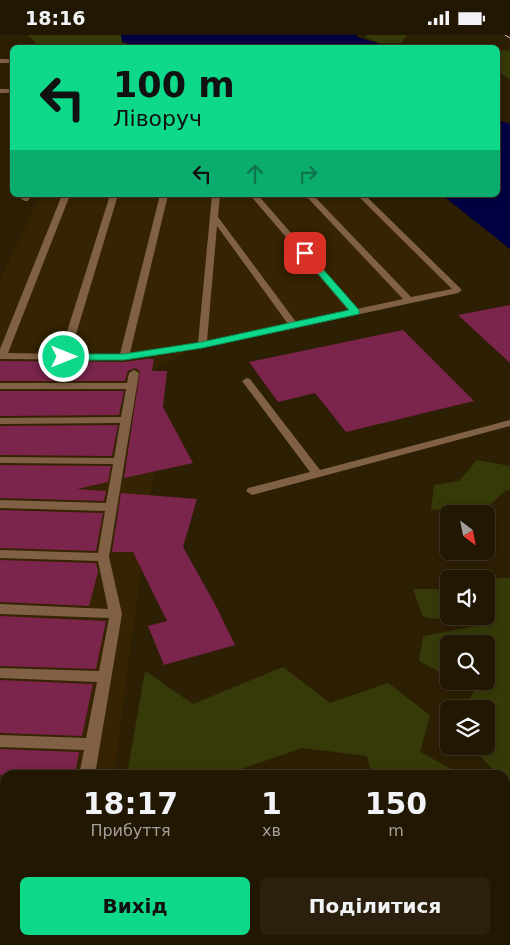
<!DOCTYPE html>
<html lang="uk">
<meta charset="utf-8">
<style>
body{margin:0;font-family:"DejaVu Sans",sans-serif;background:#2a200d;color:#f1f3f6;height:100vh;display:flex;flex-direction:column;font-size:19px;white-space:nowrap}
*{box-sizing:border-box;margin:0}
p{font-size:16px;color:#a29f9a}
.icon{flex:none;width:28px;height:28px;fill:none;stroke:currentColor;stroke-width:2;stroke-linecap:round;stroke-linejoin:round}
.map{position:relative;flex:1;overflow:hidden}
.sheet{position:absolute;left:0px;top:735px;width:510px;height:175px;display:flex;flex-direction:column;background:#221703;border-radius:15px 15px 0 0;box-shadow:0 2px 8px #0003,0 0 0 1px #3f3625}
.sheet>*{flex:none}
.top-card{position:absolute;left:10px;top:10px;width:490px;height:152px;border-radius:8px;box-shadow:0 2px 8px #0003,0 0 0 1px #3f3625;background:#0ed98a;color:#111;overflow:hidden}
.needle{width:32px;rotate:148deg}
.controls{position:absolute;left:440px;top:470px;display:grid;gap:10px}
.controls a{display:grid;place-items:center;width:55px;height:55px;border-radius:8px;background:#221703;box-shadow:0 2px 8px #0003,0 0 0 1px #3f3625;font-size:25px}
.pin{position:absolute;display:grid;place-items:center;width:42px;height:42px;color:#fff;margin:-21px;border-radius:10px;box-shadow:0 2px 8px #0006}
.me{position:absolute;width:55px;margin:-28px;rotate:90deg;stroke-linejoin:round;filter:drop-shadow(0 0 4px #0008)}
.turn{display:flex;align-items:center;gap:18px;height:105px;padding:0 20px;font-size:22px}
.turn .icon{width:65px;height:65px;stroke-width:2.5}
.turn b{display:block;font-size:35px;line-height:42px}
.lanes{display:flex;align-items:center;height:48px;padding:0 20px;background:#0003;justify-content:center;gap:25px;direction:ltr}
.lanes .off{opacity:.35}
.eta{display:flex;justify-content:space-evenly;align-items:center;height:85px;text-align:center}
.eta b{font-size:30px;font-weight:700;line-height:35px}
.button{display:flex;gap:10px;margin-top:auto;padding:10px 20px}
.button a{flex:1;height:58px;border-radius:8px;background:#0ed98a;color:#111;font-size:20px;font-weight:700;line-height:58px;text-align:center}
.button a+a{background:#2a200d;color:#f1f3f6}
.status{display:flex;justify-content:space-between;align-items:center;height:35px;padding:0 25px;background:#221703;direction:ltr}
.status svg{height:14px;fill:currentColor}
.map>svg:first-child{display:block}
.built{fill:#352301}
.green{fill:#363a08}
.water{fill:#000042}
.building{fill:#7b244c}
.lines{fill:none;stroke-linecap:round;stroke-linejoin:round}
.service{fill:#806145;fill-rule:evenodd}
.minor{fill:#806145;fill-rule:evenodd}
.tram{stroke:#d0c6b5;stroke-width:1}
.route{fill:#0ed98a;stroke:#098d5a}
</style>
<div class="status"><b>18:16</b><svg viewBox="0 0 49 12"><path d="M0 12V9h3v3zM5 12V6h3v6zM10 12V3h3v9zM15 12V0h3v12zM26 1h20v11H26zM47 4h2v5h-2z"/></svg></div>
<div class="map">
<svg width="510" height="910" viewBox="0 0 510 910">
<rect width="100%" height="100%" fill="#2d1f04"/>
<path class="built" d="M 40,160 L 361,160 L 458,255 L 202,310 L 152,335 L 167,336 L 114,740 L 5,740 L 5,905 L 92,905 L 92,910 L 0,910 L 0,245 Z"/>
<path class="green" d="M 28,0 L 135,0 L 130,8 L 136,12 L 40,12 Z
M 366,0 L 406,0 L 407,1 L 401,8 L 379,8 L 365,2 Z
M 510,15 L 510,45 L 498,36 L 498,16 Z
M 477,425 L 510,431 L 510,456 L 506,455 L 488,472 L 431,475 L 434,450 L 459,446 Z
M 491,543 L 510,543 L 510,753 L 505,748 L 505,740 L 498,740 L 471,711 L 486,711 L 486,674 L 461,674 L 475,656 L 457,646 L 486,646 L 486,609 L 449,609 L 449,642 L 419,626 L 423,601 L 482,590 L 423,582 L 413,554 L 449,554 L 449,581 L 486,581 L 486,565 L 490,567 Z
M 283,632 L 330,668 L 388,648 L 430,680 L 420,717 L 462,740 L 372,740 L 367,721 L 302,713 L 224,740 L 127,740 L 145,636 L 193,669 Z
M 505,780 L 510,785 L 510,910 L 375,910 L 370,905 L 505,905 Z"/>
<path class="water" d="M 121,0 L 357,0 L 357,2 L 390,12 L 138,12 L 122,7 Z
M 498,85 L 510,89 L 510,214 L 442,160 L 498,160 Z"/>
<path class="building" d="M 510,270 L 510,328 L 458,280 Z
M 403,295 L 474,366 L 346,397 L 315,358 L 278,367 L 249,327 Z
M 146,324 L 154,324 L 152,336 L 167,336 L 163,372 L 193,428 L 124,443 L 140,336 L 135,333 L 128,336 L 125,346 L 0,346 L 0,326 L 124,327 Z
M 0,356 L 124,356 L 119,380 L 0,381 Z
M 118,390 L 112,421 L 0,420 L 0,391 Z
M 0,430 L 111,431 L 108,447 L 77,454 L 106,456 L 104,466 L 0,463 Z
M 121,458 L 197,464 L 183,512 L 217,573 L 235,610 L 164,630 L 148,591 L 167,586 L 133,517 L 112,517 Z
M 0,475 L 103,478 L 96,516 L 0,513 Z
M 0,525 L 96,528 L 98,537 L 89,571 L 0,567 Z
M 0,581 L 106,586 L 96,634 L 0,631 Z
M 0,645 L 93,649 L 82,701 L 0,698 Z
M 0,714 L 79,717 L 79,718 L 75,740 L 0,740 Z"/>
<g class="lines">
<path class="service" d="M 0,54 L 12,54 L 12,58 L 0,58 Z
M 23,160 L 31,160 L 28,166 L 25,166 L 21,164 Z
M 62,160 L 70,160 L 8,318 L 60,319 L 110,160 L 118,160 L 70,319 L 120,319 L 160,160 L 168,160 L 130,318 L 198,308 L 212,160 L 220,160 L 218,182 L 296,287 L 349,276 L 250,160 L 258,160 L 357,274 L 403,264 L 305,160 L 313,160 L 411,262 L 452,254 L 357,160 L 365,160 L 462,255 L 458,258 L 202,313 L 124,325 L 0,324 L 0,314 ZM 217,191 L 288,289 L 207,306 Z
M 134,335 L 139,338 L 109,522 L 122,579 L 95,740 L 79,740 L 84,715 L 0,712 L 0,700 L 86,703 L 97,647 L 0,643 L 0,633 L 99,636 L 109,583 L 0,579 L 0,569 L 108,574 L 98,526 L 0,523 L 0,515 L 98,518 L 105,476 L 0,473 L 0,465 L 106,468 L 113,429 L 0,428 L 0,422 L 114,423 L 120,388 L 0,389 L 0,383 L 121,382 L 126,354 L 0,354 L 0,348 L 127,348 L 129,338 Z
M 247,343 L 250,344 L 320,435 L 510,385 L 510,391 L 252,460 L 246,456 L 248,453 L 310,437 L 242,346 Z
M 0,776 L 5,776 L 5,790 L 0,790 Z
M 0,871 L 5,871 L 5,887 L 0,887 Z
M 49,905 L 67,905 L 66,910 L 48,910 Z"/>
<path class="minor" d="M 0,24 L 12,24 L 12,28 L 0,28 Z"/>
<path class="tram" d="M 505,0 L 510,3"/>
</g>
<path class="route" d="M 305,216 L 308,217 L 359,275 L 359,279 L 202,313 L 124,325 L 64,325 L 59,322 L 64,319 L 124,319 L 202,307 L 349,275 L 302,220 L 301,218 Z"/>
</svg>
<div class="controls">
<a><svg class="needle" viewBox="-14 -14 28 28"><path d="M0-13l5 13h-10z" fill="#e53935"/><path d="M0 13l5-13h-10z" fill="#a29f9a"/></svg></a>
<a><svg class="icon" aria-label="sound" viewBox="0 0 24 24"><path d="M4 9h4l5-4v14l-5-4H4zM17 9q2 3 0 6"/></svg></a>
<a><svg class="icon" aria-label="search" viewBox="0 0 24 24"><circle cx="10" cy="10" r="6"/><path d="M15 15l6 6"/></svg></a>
<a><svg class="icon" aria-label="layers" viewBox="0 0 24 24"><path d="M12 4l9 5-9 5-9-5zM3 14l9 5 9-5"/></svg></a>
</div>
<div class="pin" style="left:305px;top:218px;background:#d93025"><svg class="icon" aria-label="arrive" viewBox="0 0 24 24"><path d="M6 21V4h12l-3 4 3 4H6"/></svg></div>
<svg class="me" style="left:64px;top:322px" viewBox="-20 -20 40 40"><circle r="17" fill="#0ed98a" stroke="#fff" stroke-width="3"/><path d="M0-11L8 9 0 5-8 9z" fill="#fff"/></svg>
<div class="top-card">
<div class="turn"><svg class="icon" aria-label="left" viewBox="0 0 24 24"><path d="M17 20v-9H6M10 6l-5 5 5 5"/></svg><div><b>100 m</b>Ліворуч</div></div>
<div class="lanes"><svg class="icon" aria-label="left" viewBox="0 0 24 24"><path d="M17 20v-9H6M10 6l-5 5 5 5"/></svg><svg class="icon off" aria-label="ahead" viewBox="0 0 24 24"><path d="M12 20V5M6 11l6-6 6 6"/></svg><svg class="icon off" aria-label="right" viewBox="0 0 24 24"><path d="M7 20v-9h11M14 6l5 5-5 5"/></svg></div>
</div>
<section class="sheet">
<div class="eta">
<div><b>18:17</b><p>Прибуття</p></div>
<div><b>1</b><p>хв</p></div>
<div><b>150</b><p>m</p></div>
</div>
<div class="button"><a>Вихід</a><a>Поділитися</a></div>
</section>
</div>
